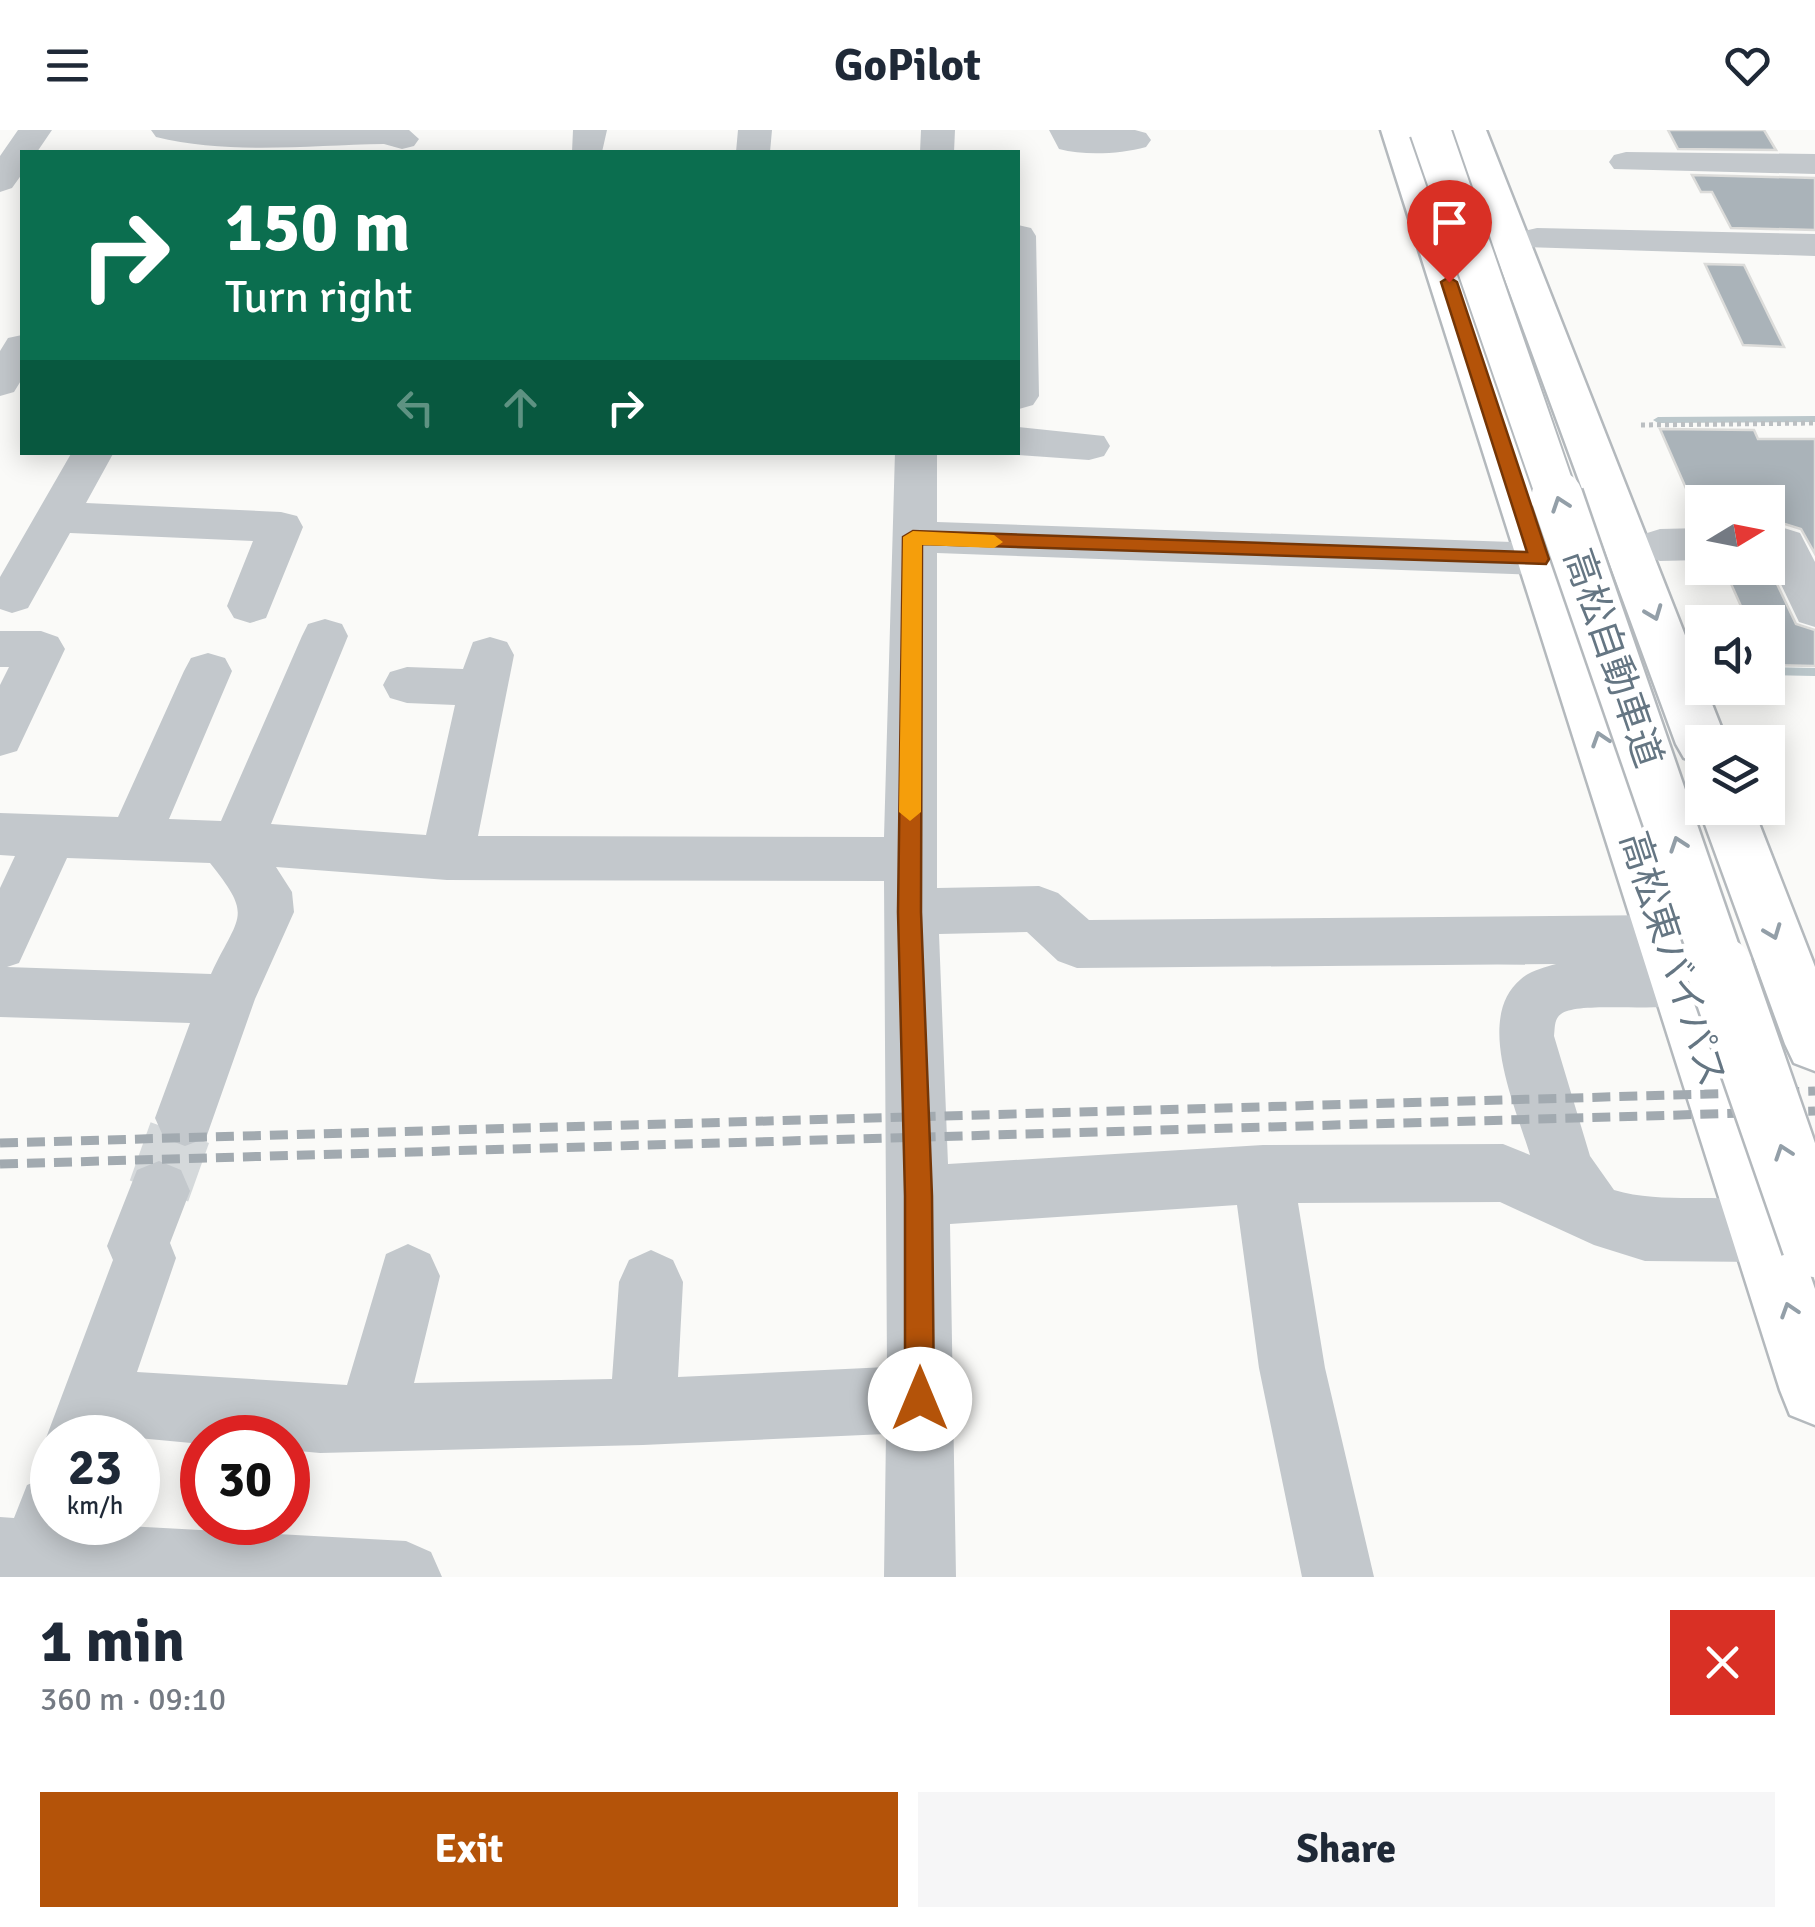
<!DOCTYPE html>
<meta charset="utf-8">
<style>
body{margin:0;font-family:Signika,"Noto Sans JP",sans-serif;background:#f6f6f7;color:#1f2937;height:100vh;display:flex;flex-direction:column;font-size:38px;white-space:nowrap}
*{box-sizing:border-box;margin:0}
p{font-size:32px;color:#747a83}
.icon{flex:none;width:55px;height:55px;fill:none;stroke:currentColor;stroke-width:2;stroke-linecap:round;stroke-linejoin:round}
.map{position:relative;height:1447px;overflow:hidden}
.side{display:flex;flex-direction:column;background:#fff;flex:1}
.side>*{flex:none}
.guide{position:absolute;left:20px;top:20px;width:1000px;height:305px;border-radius:0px;box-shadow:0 5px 25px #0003;background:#0b6e4f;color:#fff;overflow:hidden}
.needle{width:65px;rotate:80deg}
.buttons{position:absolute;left:1685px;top:355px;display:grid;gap:20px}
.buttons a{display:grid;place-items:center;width:100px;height:100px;border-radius:0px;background:#fff;box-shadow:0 5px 25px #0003;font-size:50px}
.speed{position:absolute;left:30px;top:1285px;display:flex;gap:20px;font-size:50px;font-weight:700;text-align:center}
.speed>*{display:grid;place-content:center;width:130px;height:130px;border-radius:50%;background:#fff;box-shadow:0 5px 25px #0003;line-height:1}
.speed small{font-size:25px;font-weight:400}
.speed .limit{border:15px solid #d22;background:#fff;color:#111}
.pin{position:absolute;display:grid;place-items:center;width:85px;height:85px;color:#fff;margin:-102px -42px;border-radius:50% 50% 50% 0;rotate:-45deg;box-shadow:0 0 10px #0007}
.pin .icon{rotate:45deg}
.me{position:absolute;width:110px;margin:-55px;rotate:0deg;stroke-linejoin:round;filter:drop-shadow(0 0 8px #0008)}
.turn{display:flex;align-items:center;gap:35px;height:210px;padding:0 40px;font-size:45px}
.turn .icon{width:130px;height:130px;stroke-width:2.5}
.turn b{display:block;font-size:70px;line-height:85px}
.lanes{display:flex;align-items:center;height:95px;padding:0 40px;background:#0003;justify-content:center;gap:50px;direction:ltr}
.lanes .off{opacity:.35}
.round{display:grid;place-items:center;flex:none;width:105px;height:105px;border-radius:0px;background:#f6f6f7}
.headline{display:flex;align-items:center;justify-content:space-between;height:170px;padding:0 40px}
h1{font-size:60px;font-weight:700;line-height:75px}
.primary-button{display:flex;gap:20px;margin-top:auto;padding:20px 40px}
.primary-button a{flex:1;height:115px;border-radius:0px;background:#b45309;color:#fff;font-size:40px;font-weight:700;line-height:115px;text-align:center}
.primary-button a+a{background:#f6f6f7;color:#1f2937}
header{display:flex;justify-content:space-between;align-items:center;height:130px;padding:0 40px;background:#fff;font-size:45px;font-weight:700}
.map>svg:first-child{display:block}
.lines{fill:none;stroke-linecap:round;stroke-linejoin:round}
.stream{fill:#bbc7cb;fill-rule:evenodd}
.building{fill:#aab3b9;stroke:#dcdcda;stroke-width:2.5}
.minor-tunnel{stroke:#d5d9db;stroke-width:62;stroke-dasharray:62 31;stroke-linecap:butt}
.highway-casing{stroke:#b4b9bd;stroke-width:5}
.path{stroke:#bbbfc2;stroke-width:5;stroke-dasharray:4 4;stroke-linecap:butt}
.minor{fill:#c3c8cc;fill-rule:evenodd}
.highway{fill:#fff;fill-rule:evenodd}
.rail{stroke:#a2aab0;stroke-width:9;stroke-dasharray:18 9;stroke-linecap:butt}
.highway-bridge-far2-casing{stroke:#b4b9bd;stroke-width:44;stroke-linecap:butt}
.highway-bridge-far1-casing{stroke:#b4b9bd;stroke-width:56;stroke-linecap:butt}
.highway-bridge-casing{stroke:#b4b9bd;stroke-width:71;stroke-linecap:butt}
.highway-bridge-far2{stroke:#fff;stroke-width:40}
.highway-bridge-far1{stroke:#fff;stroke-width:51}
.highway-bridge{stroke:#fff;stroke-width:66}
.oneway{stroke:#939fa8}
.route{fill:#b45309;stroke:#753606;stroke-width:2.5}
.slow{fill:#f59e0b}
.labels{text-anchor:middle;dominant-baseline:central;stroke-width:10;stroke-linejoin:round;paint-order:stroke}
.street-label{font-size:38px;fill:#657683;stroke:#fff}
</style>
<header><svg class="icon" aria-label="menu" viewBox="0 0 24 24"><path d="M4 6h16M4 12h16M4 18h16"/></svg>GoPilot<svg class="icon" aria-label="heart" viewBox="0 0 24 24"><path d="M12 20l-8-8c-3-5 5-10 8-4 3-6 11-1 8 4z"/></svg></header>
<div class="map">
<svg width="1815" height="1447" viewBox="0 0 1815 1447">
<rect width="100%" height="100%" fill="#fafaf8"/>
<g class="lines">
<path class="stream" d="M 1815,286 L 1815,292 L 1658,293 L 1653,290 L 1658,287 Z
M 1768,537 L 1815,538 L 1815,546 L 1768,545 Z"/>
</g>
<path class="building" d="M 1668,0 L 1764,0 L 1776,20 L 1678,19 Z
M 1692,45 L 1815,48 L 1815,100 L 1731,98 L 1712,62 L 1701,62 Z
M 1705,134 L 1744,135 L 1784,217 L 1743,215 Z
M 1660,299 L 1754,300 L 1758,309 L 1815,309 L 1815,424 L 1801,399 L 1785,394 L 1768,400 L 1768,372 L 1692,372 Z
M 1768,435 L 1796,494 L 1815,500 L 1815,536 L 1768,535 L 1768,492 L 1748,492 L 1724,438 Z"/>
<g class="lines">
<path class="minor-tunnel" d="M 159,1061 L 185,988"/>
<g class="highway-casing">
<path id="highway" d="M 1381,0 L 1417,0 L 1815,1159 L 1815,1295 L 1790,1285 L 1780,1260 Z
M 1450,0 L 1486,0 L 1727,612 L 1702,612 L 1702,634 L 1684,628 L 1676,614 Z
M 1702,671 L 1702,678 L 1753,678 L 1815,837 L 1815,941 L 1794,933 L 1785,914 L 1699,678 Z"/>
</g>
<path class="path" d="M 1641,295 L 1815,293"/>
<path class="minor" d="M 18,0 L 52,0 L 37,22 L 22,22 L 22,44 L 12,58 L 0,62 L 0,26 Z
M 151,0 L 409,0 L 419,9 L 414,16 L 402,19 L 384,14 C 310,15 229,25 156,7 Z
M 573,0 L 607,0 L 602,22 L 572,22 Z
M 738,0 L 772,0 L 770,22 L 736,22 Z
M 921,0 L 955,0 L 954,22 L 920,22 Z
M 1049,0 L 1135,0 L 1146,3 L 1151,10 L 1146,17 C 1120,24 1085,26 1059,19 Z
M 1626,22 L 1815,24 L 1815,44 L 1614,39 L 1609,32 L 1614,25 Z
M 1018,95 L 1031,98 L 1036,106 L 1039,266 L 1033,275 L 1019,279 Z
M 1537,98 L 1815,104 L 1815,126 L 1524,117 L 1519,109 L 1524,101 Z
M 22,205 L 22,249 L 14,262 L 0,266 L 0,221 L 8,208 Z
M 1018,297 L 1104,306 L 1110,316 L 1104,326 L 1089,330 L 1018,325 L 1010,322 L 1018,322 Z
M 72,322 L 114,322 L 86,373 L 281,382 L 297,386 L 303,397 L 266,488 L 250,493 L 234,488 L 227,476 L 253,411 L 70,403 L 28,478 L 12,483 L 0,479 L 0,447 Z
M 895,322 L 937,322 L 937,392 L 1540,413 L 1556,418 L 1562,429 L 1556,440 L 1540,445 L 937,423 L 937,758 L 1039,756 L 1058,763 L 1089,790 L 1666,785 L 1685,792 L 1693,809 L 1685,826 L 1674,830 L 1701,838 L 1709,855 L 1701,872 C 1669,884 1578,870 1561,884 C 1554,889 1555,898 1554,906 L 1590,1026 L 1614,1060 C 1670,1077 1732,1058 1784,1079 L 1793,1101 L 1784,1123 L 1762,1132 L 1645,1131 L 1594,1115 L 1500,1072 L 1298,1073 L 1325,1238 L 1374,1447 L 1302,1447 L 1259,1238 L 1237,1075 L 950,1094 L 956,1447 L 884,1447 L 886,1304 L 643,1315 L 320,1323 L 288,1320 L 288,1308 L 202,1308 L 202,1314 L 138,1308 L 52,1308 L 52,1323 L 46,1308 L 113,1130 L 107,1116 L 137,1040 L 159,1031 L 181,1040 L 190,1061 L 170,1113 L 176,1128 L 137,1242 L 347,1255 L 386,1124 L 408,1114 L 430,1124 L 440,1146 L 414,1253 L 612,1249 L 619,1152 L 629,1130 L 651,1120 L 673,1130 L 683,1152 L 678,1247 L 887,1237 L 884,751 L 447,750 L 276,737 L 292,762 L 294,782 L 255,869 L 206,1008 L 185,1016 L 164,1008 L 155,988 L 190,893 L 0,887 L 0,758 L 15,726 L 0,725 L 0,683 L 118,687 L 184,541 L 191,528 L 208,523 L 225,528 L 232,541 L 169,689 L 221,691 L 302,506 L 308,494 L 325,489 L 342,494 L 348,506 L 271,694 L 426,705 L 455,575 L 407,573 L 390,568 L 383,555 L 390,542 L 407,537 L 463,539 L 473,512 L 490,507 L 507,512 L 514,525 L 478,706 L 884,707 ZM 67,728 L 210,733 C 254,788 239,784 211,844 L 7,837 L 19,833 ZM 1027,802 L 1058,831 L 1077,838 L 1556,834 C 1545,837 1530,841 1521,849 C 1474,888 1516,977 1530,1025 L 1503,1014 L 1263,1015 L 948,1034 L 939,804 Z
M 1702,398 L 1702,430 L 1660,431 L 1644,426 L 1638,415 L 1644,404 L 1660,399 Z
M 1784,398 L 1800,403 L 1815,432 L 1815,497 L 1799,492 L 1768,427 L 1768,404 Z
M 0,501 L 41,501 L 58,507 L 65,519 L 17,621 L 0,626 L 0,555 L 9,537 L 0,537 Z
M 52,1345 L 52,1392 L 406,1411 L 431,1422 L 442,1447 L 0,1447 L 0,1387 L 14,1388 L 27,1355 Z"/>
<use href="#highway" class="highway"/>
<path class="rail" d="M 0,1013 L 1815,961
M 0,1034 L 1815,981"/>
<g class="highway-bridge-far2-casing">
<path id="highway-bridge-far2" d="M 1430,0 L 1558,370"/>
</g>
<g class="highway-bridge-far1-casing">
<path id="highway-bridge-far1" d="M 1557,367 L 1721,842"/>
</g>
<g class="highway-bridge-casing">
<path id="highway-bridge" d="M 1720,840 L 1815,1114"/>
</g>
<use href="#highway-bridge-far2" class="highway-bridge-far2"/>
<use href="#highway-bridge-far1" class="highway-bridge-far1"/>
<use href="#highway-bridge" class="highway-bridge"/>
</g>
<defs><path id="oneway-chevron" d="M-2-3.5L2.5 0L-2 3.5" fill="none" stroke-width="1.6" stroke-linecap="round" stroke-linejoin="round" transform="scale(2.5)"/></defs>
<g class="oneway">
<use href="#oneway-chevron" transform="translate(1560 374) rotate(-109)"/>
<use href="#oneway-chevron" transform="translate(1654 483) rotate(69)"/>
<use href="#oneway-chevron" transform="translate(1600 609) rotate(-108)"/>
<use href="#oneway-chevron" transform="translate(1678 714) rotate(-109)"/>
<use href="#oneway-chevron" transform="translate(1773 802) rotate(69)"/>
<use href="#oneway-chevron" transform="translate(1783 1022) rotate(-109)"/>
<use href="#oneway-chevron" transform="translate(1789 1180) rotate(-108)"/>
</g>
<path class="route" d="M 1449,147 L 1457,152 L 1549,429 L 1546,434 L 922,414 L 921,782 L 932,1066 L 934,1269 L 930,1279 L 920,1283 L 910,1279 L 905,1269 L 905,1066 L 898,782 L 903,407 L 913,401 L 1527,422 L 1441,152 Z"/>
<path class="slow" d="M 913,401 L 994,405 L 1003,412 L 994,418 L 922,415 L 921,682 L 910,691 L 899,682 L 903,407 Z"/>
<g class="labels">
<g class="street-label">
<text transform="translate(1613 528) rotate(71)">高松自動車道</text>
<text transform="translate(1673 829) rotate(72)">高松東バイパス</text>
</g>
</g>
</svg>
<div class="buttons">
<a><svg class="needle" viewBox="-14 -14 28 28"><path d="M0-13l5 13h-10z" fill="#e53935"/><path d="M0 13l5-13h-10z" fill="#747a83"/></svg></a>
<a><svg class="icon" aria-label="sound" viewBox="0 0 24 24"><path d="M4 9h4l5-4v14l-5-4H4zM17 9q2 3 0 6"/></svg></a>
<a><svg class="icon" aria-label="layers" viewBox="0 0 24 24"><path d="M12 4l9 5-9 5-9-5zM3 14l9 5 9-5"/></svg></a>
</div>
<div class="speed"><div>23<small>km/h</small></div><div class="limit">30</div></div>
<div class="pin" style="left:1449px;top:152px;background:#d93025"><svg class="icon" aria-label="arrive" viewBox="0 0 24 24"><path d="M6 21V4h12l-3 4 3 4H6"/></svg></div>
<svg class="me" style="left:920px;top:1269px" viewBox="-20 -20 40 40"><circle r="19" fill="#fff"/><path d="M0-13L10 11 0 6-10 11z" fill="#b45309"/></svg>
<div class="guide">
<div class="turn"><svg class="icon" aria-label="right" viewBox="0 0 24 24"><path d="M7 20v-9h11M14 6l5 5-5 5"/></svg><div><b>150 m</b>Turn right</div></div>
<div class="lanes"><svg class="icon off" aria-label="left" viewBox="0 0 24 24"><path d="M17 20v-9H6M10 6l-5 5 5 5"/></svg><svg class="icon off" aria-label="ahead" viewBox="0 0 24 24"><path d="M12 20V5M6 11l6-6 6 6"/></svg><svg class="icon" aria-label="right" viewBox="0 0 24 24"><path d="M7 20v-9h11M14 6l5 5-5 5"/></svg></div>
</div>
</div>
<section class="side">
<div class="headline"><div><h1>1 min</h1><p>360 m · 09:10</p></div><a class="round" style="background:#d93025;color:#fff"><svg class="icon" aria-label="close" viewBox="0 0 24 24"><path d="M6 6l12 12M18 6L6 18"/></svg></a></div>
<div class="primary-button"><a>Exit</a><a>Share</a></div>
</section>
